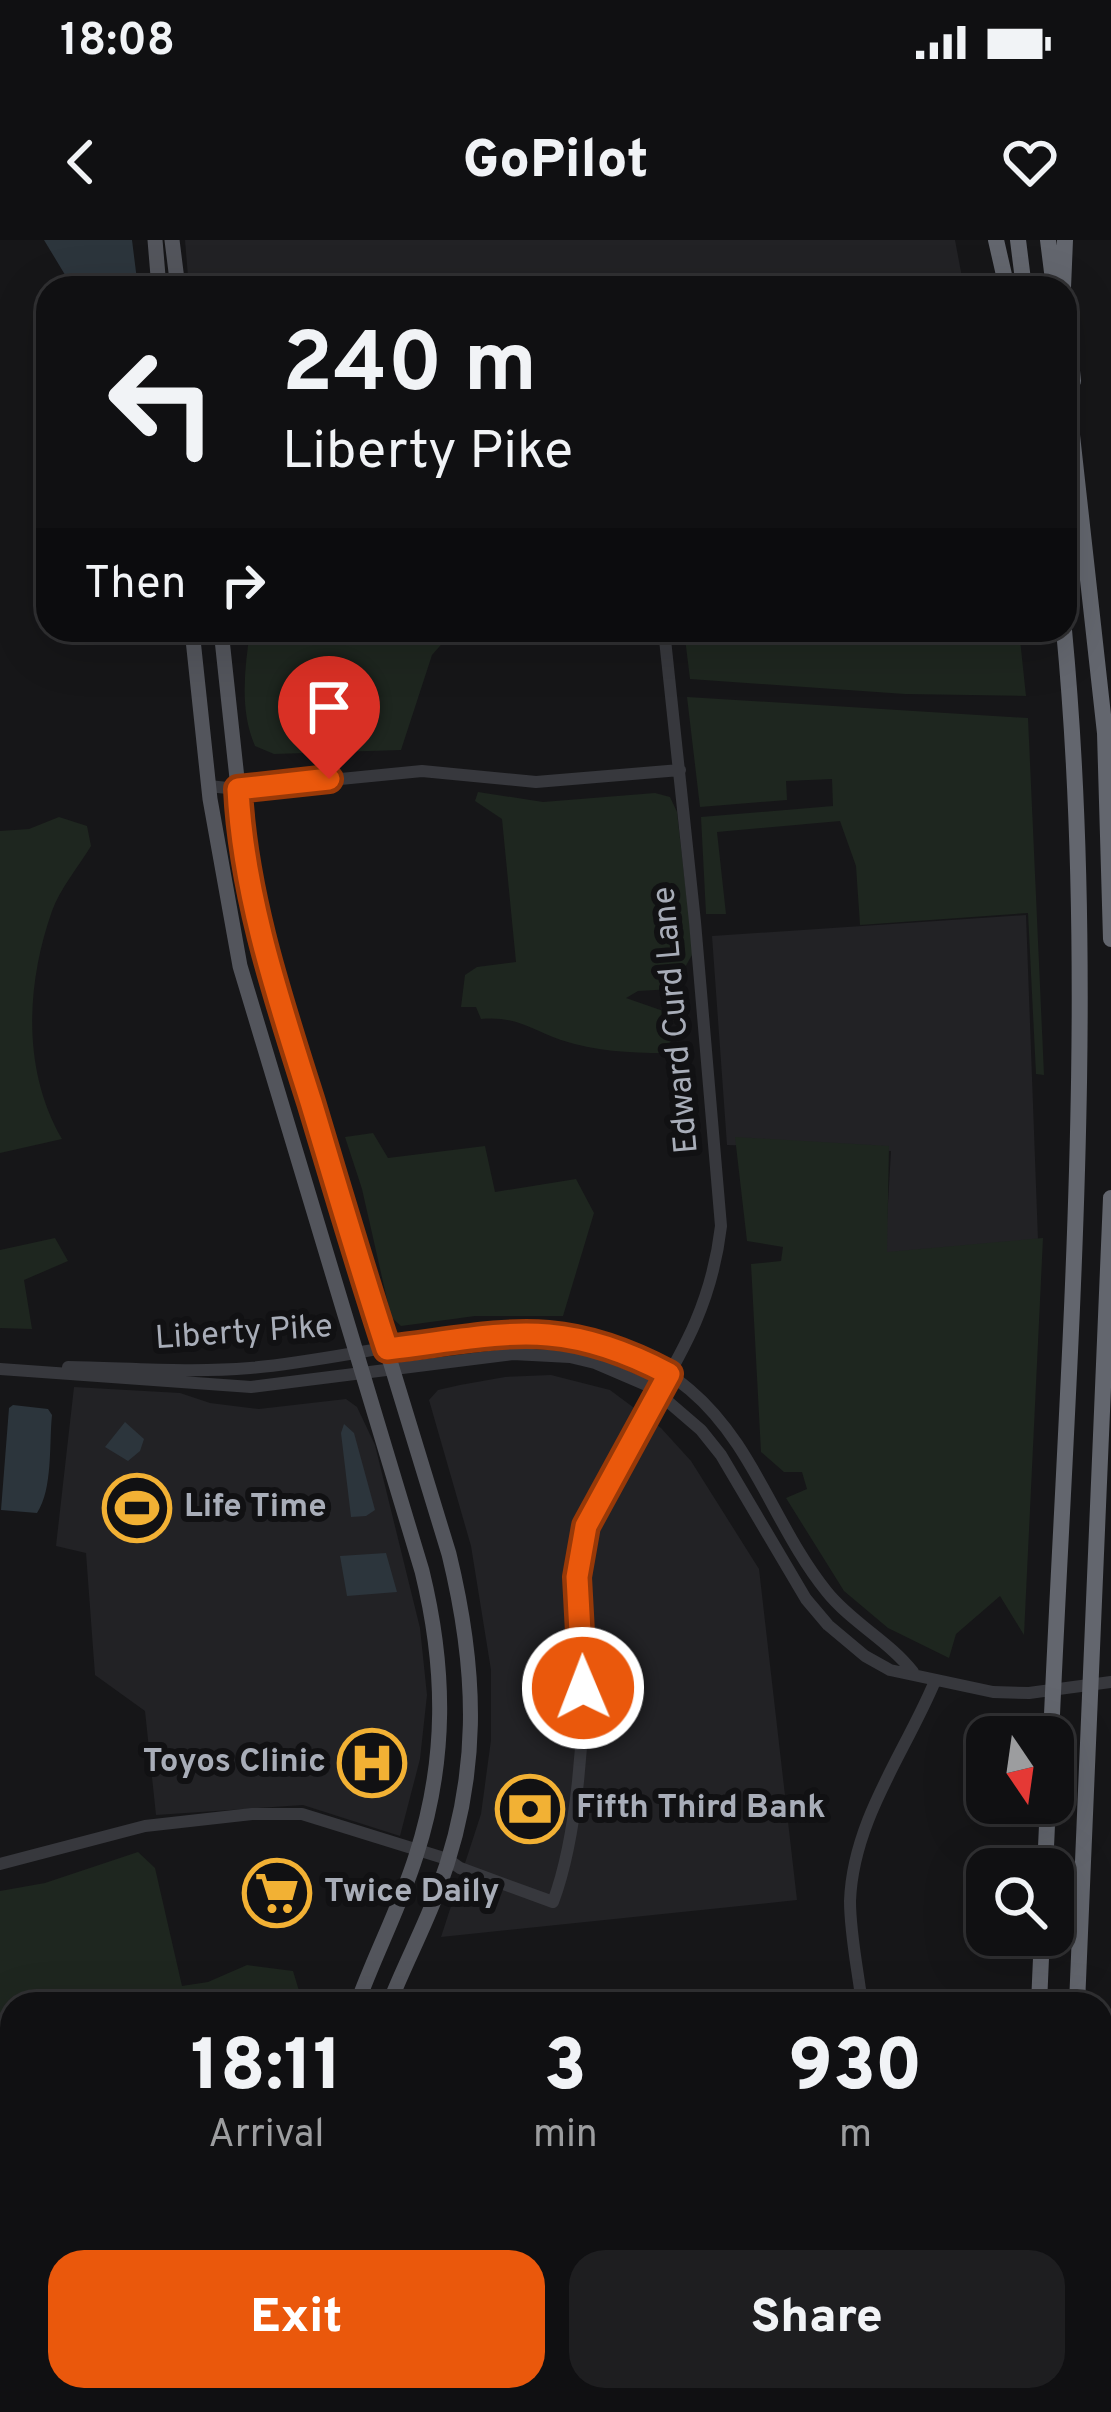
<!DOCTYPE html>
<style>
body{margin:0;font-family:Overpass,sans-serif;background:#1e1e20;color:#f1f3f6;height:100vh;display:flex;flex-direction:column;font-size:45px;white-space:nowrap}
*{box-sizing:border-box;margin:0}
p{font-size:39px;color:#9c9d9f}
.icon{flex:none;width:66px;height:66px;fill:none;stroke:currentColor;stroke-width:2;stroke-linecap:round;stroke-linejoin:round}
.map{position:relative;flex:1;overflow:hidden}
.details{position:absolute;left:0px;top:1752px;width:1113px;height:420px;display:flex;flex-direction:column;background:#101012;border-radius:36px 36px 0 0;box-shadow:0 12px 48px #0002,0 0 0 3px #303032}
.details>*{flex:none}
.hud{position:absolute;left:36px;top:36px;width:1041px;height:366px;border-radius:36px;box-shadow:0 12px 48px #0002,0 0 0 3px #303032;background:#101012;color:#f1f3f6;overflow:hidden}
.needle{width:78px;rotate:167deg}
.buttons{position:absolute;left:966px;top:1476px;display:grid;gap:24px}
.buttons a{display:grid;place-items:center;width:108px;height:108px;border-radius:24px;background:#101012;box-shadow:0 12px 48px #0002,0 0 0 3px #303032;font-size:60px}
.pin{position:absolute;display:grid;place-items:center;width:102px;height:102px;color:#fff;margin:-123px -51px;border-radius:50% 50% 50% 0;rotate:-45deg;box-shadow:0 0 12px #0007}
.pin .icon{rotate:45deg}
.me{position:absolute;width:132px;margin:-66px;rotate:359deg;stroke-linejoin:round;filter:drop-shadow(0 0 9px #0008)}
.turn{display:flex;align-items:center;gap:42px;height:252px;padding:0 48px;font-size:54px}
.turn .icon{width:156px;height:156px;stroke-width:2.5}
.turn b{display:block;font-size:84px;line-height:102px}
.then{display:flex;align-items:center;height:114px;padding:0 48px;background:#0003;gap:24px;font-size:45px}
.eta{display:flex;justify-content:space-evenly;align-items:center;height:204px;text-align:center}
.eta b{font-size:72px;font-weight:800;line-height:84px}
.button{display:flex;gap:24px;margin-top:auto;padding:24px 48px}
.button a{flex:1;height:138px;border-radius:36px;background:#ea580c;color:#fff;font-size:48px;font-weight:800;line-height:138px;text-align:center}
.button a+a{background:#1e1e20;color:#f1f3f6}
.status{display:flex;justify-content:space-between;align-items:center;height:84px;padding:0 60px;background:#101012;direction:ltr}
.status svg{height:33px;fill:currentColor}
header{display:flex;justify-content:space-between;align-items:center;height:156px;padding:0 48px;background:#101012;font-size:54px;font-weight:800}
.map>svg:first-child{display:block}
.built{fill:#222225}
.green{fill:#1e261f}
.water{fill:#2c353c}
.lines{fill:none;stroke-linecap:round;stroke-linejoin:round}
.minor{stroke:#37383d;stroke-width:12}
.major{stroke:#53555c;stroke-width:15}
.highway{stroke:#63666e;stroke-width:16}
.route-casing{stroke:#983908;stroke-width:30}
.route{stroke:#ea580c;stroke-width:21}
.labels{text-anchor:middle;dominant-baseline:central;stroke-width:12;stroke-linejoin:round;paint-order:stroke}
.street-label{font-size:33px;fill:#a8adb8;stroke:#111113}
.poi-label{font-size:33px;font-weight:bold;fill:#a8adb8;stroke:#111113;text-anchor:start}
</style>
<div class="status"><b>18:08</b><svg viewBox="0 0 49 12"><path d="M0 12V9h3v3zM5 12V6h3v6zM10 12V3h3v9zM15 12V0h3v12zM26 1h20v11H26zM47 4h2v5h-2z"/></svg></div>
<header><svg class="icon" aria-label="back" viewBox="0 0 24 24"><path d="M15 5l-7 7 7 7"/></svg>GoPilot<svg class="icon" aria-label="heart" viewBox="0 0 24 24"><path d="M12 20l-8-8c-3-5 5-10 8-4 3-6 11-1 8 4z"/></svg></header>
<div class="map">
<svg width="1111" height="2172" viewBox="0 0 1111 2172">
<rect width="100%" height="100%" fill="#161618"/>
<path class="built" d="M 185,0 L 955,0 L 964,48 L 189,48 Z
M 1026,675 L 1038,1000 L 885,1015 L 891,911 L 727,905 L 712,696 Z
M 551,1135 L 610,1150 L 661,1188 L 691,1221 L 759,1329 L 797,1660 L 441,1697 L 481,1574 L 491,1500 L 491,1430 L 471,1306 L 429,1160 L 438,1150 L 460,1145 L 505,1137 Z
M 74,1147 L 180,1153 L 210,1163 L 259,1169 L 346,1159 L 357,1167 L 375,1205 L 420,1388 L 427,1455 L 420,1519 L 400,1596 L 303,1565 L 156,1575 L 145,1471 L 95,1435 L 86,1313 L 56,1306 Z
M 1111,1893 L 1111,2172 L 1094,2172 L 1095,2160 L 1101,2160 L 1101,2057 Z"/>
<path class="green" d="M 250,390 L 454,390 L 432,415 L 401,510 L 274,514 L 255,506 C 239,469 245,429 250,390 Z
M 684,390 L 1019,390 L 1026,456 L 905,454 L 690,439 Z
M 687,457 L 1028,478 L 1044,835 L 1036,834 L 1028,673 L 860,685 L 856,626 L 840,581 L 717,592 L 726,674 L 706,674 L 701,577 L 833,566 L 832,539 L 786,541 L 787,560 L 700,567 Z
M 478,552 L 543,562 L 655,553 L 670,557 L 677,572 L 693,713 L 673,749 L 638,751 L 626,758 L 669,773 L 671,801 L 664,813 C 629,813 595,811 561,800 C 529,789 517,776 481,779 L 476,767 L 461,767 L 465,735 L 477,727 L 516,722 L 502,579 L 475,561 Z
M 59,577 L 87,586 L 91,606 C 78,627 60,649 52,671 C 26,745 22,830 62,899 L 0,913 L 0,591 L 29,589 Z
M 373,893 L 388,918 L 485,906 L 495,952 L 576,939 L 594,973 L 563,1076 L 475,1076 L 401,1086 L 391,1077 L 362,949 L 345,897 Z
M 735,897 L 889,906 L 887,1012 L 1043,998 L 1024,1395 L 1000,1356 L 956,1394 L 949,1418 L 888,1388 L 844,1351 L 786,1258 L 807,1249 L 802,1232 L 784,1232 L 761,1212 L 751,1024 L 781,1021 L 783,1007 L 747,1001 Z
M 55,998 L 68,1021 L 24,1040 L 32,1089 L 0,1088 L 0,1010 Z
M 138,1612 L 155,1628 L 182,1746 L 208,1742 L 247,1725 L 293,1731 L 303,1764 L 12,1764 L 12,2061 L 0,2059 L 0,1651 L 45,1643 Z
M 526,2160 L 853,2160 L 856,2172 L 535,2172 Z"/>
<path class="water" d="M 44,0 L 132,0 L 138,48 L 73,48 Z
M 13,1165 L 48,1169 L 52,1175 C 49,1204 53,1249 37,1273 L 1,1270 L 9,1168 Z
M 125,1182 L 144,1199 L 140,1211 L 128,1221 L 105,1207 Z
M 344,1184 L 354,1193 L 375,1270 L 366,1276 L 351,1277 L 341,1193 Z
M 386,1313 L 397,1352 L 347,1356 L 340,1316 Z"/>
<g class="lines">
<path class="minor" d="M 208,546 L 238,549 L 422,531 L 536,542 L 680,530
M 68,1127 C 129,1128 190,1133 250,1128 C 392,1116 567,1047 690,1150 C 754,1204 775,1288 827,1352 C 852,1383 889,1401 913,1432
M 0,1129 L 251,1147 L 513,1114 L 570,1117 L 595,1123 L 651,1147 L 701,1190 L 721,1215 L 806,1359 L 828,1385 L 865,1416 L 890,1430 L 993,1452 L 1029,1453 L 1111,1442
M 0,1624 L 145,1586 L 252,1574 L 302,1574 L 447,1619 L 460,1628 L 553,1662 C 578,1595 584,1491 584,1419 C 584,1374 573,1336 585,1292 C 593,1262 611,1237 626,1210 C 669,1131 710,1080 721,986 L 695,682 L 664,390
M 862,1764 C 858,1731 850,1694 850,1661 C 853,1580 905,1513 935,1441
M 0,2105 L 12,2111
M 0,2122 L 12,2128
M 76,2160 L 100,2172
M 118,2160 L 143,2172
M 906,2160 L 907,2172"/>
<path class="major" d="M 155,0 L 159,48
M 172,0 L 178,48
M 192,390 L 210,559 L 240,726 L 422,1331 C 446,1429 447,1520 416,1616 C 400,1667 375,1714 357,1764
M 221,390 L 246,622 L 284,774 L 449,1314 C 478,1433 481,1537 437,1653 C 423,1690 404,1726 389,1764
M 227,2172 L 232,2160
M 258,2172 L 264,2160"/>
<path class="highway" d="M 996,0 L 1007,48
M 1018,0 L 1024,48
M 1048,0 L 1054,48
M 1063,48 L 1065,0
M 1065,61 L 1073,141
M 1065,132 L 1105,493 L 1111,699
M 1051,1497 C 1067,1129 1099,758 1064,390
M 1045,1629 L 1048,1563
M 1039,1764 L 1042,1695
M 1077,1764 L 1111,958
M 1021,2172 L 1022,2160
M 1059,2172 L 1060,2160"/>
</g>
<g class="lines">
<g class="route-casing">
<path id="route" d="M 329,539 L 238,549 C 243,655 279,761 311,862 C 336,945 360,1027 387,1109 C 504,1095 558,1075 669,1134 L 586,1286 L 577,1337 L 583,1448"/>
</g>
<use href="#route" class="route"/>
</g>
<defs>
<g id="stadium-ring" transform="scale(3.45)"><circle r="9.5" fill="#111113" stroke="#f2b134" stroke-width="1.5"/><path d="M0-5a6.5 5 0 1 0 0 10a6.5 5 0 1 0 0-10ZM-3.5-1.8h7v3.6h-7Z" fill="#f2b134"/></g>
<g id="hospital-ring" transform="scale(3.45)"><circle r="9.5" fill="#111113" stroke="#f2b134" stroke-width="1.5"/><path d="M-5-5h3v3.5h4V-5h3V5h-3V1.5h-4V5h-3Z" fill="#f2b134"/></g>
<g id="bank-ring" transform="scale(3.45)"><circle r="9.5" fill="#111113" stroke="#f2b134" stroke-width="1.5"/><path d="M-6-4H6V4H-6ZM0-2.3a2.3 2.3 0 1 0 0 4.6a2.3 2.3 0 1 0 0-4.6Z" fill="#f2b134"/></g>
<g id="supermarket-ring" transform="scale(3.45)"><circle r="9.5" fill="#111113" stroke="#f2b134" stroke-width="1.5"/><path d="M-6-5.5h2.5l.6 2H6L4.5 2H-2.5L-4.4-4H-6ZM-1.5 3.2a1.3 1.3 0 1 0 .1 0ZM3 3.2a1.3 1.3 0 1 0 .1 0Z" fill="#f2b134"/></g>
</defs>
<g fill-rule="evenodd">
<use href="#stadium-ring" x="137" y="1268"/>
<use href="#hospital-ring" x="372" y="1523"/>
<use href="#bank-ring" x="530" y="1569"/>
<use href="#supermarket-ring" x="277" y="1653"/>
</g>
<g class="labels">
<g class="street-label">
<text transform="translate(677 780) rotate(-95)">Edward Curd Lane</text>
<text transform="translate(244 1094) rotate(-4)">Liberty Pike</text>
</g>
<g class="poi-label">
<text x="184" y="1268">Life Time</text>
<text x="326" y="1523" text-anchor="end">Toyos Clinic</text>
<text x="576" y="1569">Fifth Third Bank</text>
<text x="324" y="1653">Twice Daily</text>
</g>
</g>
</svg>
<div class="buttons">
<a><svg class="needle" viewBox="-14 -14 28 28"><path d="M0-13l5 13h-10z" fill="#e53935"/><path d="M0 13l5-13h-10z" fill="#9c9d9f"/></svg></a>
<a><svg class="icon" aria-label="search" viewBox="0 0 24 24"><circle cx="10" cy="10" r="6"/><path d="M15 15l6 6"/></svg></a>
</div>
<div class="pin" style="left:329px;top:539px;background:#d93025"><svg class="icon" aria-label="arrive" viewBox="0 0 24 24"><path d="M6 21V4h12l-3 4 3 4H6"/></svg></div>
<svg class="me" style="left:583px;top:1448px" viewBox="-20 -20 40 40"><circle r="17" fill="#ea580c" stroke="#fff" stroke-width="3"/><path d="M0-11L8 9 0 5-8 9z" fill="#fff"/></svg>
<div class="hud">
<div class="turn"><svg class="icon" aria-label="left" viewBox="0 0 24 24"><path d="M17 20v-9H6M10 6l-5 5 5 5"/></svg><div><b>240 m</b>Liberty Pike</div></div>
<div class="then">Then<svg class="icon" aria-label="right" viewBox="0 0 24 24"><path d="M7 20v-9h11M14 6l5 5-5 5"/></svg></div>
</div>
<section class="details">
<div class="eta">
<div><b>18:11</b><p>Arrival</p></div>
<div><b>3</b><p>min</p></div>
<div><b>930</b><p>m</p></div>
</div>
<div class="button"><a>Exit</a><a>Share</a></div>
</section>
</div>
